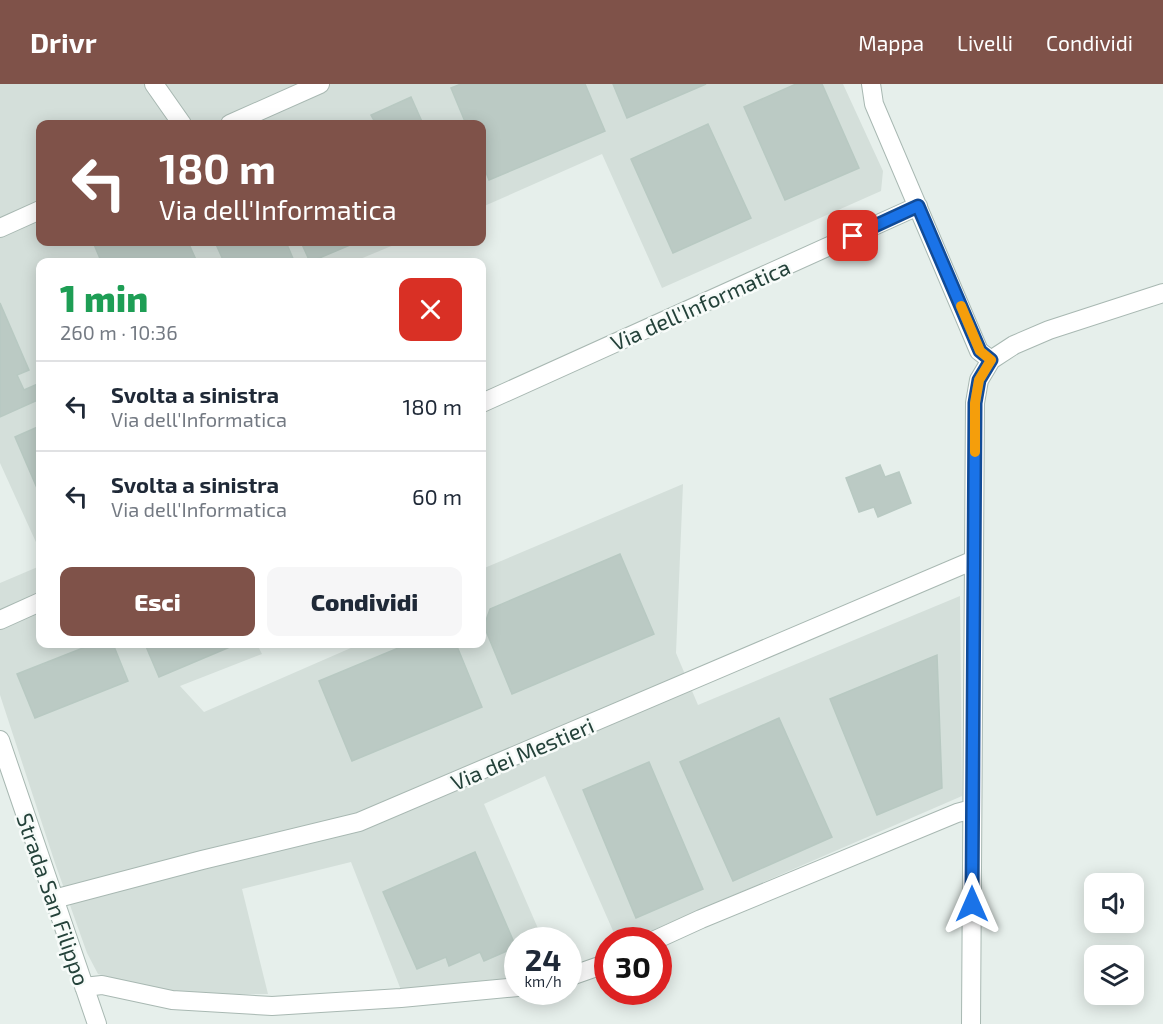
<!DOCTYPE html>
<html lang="it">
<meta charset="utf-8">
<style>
body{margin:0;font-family:"Exo 2",sans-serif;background:#f6f6f7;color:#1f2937;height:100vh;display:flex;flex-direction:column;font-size:22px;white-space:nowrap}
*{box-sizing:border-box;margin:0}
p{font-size:20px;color:#747a83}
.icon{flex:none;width:33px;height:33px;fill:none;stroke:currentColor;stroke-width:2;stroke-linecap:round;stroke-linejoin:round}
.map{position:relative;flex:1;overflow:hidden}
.sheet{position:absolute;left:36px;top:174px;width:450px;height:390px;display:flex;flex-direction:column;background:#fff;border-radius:12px;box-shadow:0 3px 15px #0003}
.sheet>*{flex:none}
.top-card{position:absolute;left:36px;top:36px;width:450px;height:126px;border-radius:12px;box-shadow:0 3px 15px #0003;background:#7f5249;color:#fff;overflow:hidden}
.controls{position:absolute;left:1084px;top:789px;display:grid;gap:12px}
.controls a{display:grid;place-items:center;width:60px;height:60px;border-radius:12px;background:#fff;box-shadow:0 3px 15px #0003;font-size:30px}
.speed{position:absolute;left:504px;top:843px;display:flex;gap:12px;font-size:30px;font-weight:700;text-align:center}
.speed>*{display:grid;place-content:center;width:78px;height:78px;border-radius:50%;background:#fff;box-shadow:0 3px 15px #0003;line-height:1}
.speed small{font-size:15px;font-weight:400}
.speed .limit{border:9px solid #d22;background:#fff;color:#111}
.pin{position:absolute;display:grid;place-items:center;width:51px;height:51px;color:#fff;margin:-26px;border-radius:12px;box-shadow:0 3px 9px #0006}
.me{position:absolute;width:66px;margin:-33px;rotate:0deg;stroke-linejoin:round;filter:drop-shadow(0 0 4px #0008)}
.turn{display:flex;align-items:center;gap:21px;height:126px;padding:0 24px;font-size:27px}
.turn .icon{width:78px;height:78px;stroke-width:2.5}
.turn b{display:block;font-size:42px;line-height:51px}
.round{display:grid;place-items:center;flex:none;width:63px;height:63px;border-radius:12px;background:#f6f6f7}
.summary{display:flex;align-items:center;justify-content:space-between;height:102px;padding:0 24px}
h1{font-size:36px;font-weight:800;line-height:45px;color:#1e9e55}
.cta{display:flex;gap:12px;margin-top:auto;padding:12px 24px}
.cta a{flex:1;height:69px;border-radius:12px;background:#7f5249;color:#fff;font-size:24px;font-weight:800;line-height:69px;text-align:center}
.cta a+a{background:#f6f6f7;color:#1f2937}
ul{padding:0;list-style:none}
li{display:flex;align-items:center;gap:18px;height:90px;padding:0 24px;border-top:2px solid #e0e1e3}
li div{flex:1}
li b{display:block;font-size:22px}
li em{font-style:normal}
header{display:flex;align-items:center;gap:36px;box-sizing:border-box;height:84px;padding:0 30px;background:#7f5249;color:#fff}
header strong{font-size:28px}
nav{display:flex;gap:33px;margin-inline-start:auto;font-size:21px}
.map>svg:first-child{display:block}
.built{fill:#d4dfda}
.building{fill:#bbcac4;stroke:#b8c9c2;stroke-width:1.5}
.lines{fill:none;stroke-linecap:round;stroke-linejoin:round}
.minor-casing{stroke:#a8b8b2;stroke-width:20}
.minor{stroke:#fff;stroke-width:18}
.route-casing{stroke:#114b97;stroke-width:15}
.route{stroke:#1a73e8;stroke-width:10}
.slow{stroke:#f59e0b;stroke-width:10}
.labels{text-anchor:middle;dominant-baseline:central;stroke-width:5;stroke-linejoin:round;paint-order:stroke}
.street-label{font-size:22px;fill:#24423a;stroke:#f7fbf9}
</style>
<header>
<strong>Drivr</strong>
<nav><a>Mappa</a><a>Livelli</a><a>Condividi</a></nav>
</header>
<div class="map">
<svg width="1163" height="940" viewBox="0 0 1163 940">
<rect width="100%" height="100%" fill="#e6efeb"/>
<path class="built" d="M 0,0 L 843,0 L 883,87 L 881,107 L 662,204 L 602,70 L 482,123 L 482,40 L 40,40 L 40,158 L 401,158 L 353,178 L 40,178 L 40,467 L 0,379 Z
M 683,400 L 676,569 L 698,621 L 960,512 L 962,712 L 630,856 L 617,856 L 545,692 L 484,720 L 543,856 L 518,856 L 517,893 L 401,906 L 351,778 L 242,805 L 268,910 L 177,910 L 98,890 L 87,869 L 55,779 L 0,611 L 0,499 L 40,482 L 40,560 L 257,560 L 262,570 L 180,602 L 204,628 L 360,560 L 482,560 L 482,485 Z"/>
<path class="building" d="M 461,0 L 585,0 L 605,47 L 489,96 L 482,78 L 482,40 L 466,40 L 451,4 Z
M 613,0 L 706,0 L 627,34 Z
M 796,0 L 822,0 L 859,84 L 785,116 L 744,23 Z
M 411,13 L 423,40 L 376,40 L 371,31 Z
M 708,40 L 751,134 L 673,169 L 631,75 Z
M 93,158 L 188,158 L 197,178 L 98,178 L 101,177 Z
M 215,158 L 286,158 L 294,177 L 290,178 L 224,178 Z
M 301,158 L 357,158 L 310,178 Z
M 0,219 L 29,286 L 17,291 L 24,306 L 40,299 L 40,315 L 0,333 Z
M 40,342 L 40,411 L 15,353 Z
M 880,381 L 885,393 L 899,388 L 911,419 L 878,433 L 874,423 L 859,428 L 846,394 Z
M 620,470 L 654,550 L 512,610 L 484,542 L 490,525 Z
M 93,560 L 113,560 L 128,597 L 35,634 L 17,590 Z
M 145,560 L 237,560 L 159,593 Z
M 408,560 L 456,560 L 482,623 L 352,677 L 319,597 Z
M 937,571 L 942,704 L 877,731 L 830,615 Z
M 779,634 L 832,753 L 733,797 L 680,678 Z
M 649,678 L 703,805 L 636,834 L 583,706 Z
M 475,768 L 516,863 L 484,877 L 480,868 L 449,882 L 446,873 L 417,885 L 383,808 Z"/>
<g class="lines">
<g class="minor-casing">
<path id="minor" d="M 154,0 L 182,40
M 871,0 L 874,20 L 979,267 L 991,276
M 230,40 L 320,0
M 0,144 L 40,126
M 482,319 L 918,122
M 0,536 L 40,518
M 0,656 L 97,940
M 54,815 L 202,776 L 359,738 L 974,476
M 655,856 L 701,835 L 957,729 L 972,725
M 568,893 L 608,879
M 84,903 L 102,901 L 172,916 L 272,922 L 401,914 L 518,903
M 971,940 L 975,319 L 979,296 L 991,276 L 1014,261 L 1049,246 L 1163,209"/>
</g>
<use href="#minor" class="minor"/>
</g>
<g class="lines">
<g class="route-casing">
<path id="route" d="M 853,152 L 918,122 L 980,267 L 991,276 L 979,296 L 975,319 L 972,820"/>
</g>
<use href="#route" class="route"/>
<path class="slow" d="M 961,222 L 980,267 L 991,276 L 979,296 L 975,319 L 975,368"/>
</g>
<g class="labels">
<g class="street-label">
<text transform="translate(700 220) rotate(-24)">Via dell'Informatica</text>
<text transform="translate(522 669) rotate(-23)">Via dei Mestieri</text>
<text transform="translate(54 815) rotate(71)">Strada San Filippo</text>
</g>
</g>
</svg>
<div class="controls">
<a><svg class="icon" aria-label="sound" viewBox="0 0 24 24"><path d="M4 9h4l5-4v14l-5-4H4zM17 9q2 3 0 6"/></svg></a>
<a><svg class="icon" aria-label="layers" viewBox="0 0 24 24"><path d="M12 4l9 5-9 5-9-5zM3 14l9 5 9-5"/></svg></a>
</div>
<div class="speed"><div>24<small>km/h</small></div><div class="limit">30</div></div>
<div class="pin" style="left:853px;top:152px;background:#d93025"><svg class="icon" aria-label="arrive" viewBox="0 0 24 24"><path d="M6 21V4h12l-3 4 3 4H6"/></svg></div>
<svg class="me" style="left:972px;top:820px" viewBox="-20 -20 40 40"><path d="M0-17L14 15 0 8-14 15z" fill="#1a73e8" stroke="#fff" stroke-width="4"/></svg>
<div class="top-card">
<div class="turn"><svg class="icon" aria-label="left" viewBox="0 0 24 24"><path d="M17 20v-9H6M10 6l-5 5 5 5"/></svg><div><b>180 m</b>Via dell'Informatica</div></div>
</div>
<section class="sheet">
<div class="summary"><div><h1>1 min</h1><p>260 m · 10:36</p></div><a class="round" style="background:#d93025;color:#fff"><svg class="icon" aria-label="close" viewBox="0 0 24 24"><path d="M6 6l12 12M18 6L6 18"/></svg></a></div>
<ul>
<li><svg class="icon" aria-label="left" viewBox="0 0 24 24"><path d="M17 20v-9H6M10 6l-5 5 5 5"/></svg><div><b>Svolta a sinistra</b><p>Via dell'Informatica</p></div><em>180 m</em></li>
<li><svg class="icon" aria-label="left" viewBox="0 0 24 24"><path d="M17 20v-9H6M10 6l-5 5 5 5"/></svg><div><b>Svolta a sinistra</b><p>Via dell'Informatica</p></div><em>60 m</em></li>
</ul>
<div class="cta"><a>Esci</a><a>Condividi</a></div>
</section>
</div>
